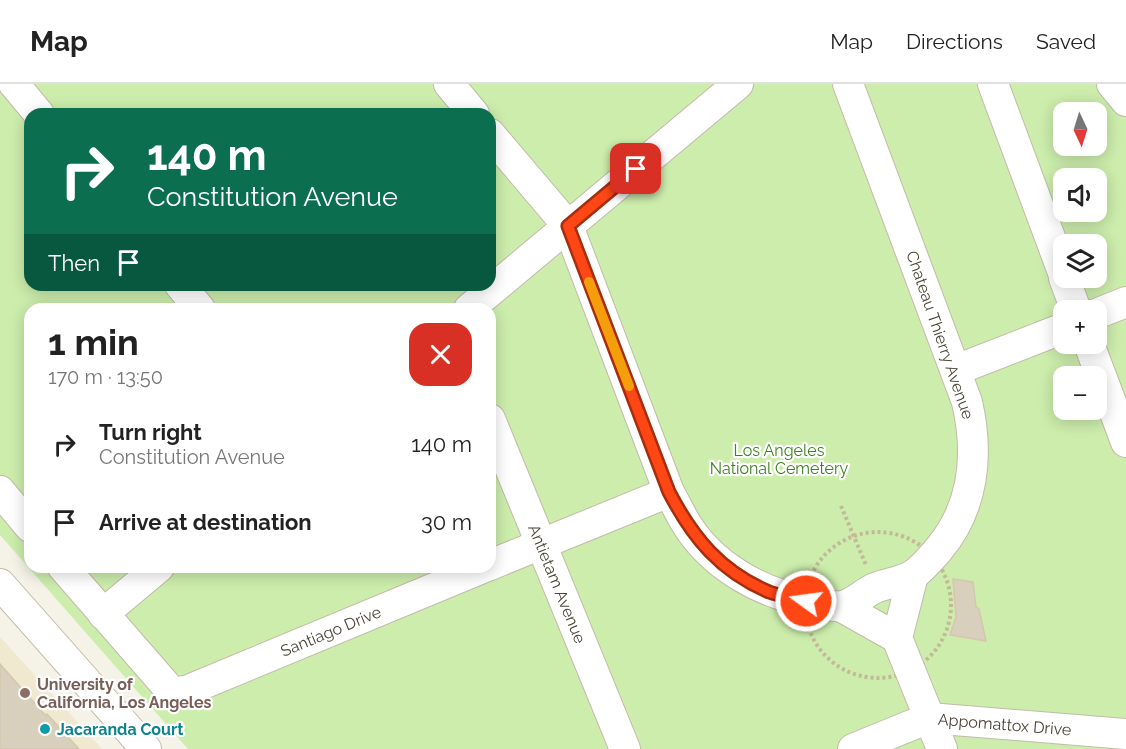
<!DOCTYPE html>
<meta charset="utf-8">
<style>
body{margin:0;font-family:Raleway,sans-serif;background:#f2f2f2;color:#222;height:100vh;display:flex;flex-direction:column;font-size:22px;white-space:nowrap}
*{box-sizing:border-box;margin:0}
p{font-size:20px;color:#767676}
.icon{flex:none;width:33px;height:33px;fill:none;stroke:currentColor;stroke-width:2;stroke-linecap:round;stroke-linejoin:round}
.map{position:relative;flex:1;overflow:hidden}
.drawer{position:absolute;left:24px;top:219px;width:472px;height:270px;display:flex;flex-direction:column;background:#fff;border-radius:18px;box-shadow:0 3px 15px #0003}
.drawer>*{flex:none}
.banner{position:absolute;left:24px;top:24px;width:472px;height:183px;border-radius:18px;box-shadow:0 3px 15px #0003;background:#0b6e4f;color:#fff;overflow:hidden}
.needle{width:39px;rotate:176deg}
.fabs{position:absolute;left:1053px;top:18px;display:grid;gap:12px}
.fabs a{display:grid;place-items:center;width:54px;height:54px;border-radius:12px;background:#fff;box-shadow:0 3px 15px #0003;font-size:30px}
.pin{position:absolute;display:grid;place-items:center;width:51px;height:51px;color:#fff;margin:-26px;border-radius:12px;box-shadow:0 3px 9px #0006}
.me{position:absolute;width:66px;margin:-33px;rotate:284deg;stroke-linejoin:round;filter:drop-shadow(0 0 4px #0008)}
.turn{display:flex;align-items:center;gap:21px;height:126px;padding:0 24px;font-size:27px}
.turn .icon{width:78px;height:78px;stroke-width:2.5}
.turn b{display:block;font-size:42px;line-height:51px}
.then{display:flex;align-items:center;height:57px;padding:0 24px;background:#0003;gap:12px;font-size:22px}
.round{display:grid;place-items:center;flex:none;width:63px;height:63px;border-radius:18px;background:#f2f2f2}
.headline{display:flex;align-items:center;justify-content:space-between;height:102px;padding:0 24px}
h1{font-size:36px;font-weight:700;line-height:45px}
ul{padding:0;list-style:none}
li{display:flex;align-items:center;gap:18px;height:78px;padding:0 24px}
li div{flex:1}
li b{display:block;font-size:22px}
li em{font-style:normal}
header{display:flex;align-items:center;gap:36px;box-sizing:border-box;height:84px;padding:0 30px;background:#fff;border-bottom:2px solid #e0e0e0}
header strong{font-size:28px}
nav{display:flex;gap:33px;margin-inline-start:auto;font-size:21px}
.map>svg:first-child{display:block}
.education{fill:#f0e9d0}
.green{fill:#ccedac;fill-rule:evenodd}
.building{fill:#d8cfbc;stroke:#d4c7ae;stroke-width:1.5}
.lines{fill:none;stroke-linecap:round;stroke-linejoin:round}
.minor-casing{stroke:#c2bba9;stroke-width:32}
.path{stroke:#c5b899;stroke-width:4;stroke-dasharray:3 3;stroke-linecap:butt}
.minor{stroke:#fff;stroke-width:30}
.route-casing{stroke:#a62e0e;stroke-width:15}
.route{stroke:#ff4615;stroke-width:10}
.slow{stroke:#f59e0b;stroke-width:10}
.education-dot{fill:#8d6e63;stroke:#fff;stroke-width:2}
.culture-dot{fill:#0f9aa8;stroke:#fff;stroke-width:2}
.labels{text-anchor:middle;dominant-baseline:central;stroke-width:4.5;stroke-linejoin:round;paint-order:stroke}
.street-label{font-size:16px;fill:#494335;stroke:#fff}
.park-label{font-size:16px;fill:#408122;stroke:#fff}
.education-label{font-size:16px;font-weight:bold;fill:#785e54;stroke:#fff;text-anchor:start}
.culture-label{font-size:16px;font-weight:bold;fill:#0d838f;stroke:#fff;text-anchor:start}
</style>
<header>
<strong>Map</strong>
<nav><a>Map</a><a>Directions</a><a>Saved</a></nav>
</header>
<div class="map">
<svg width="1126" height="665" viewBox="0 0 1126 665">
<rect width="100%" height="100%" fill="#f5f2e7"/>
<path class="education" d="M 0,553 L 102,665 L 0,665 Z"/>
<path class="green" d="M 0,0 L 1126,0 L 1126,665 L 188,665 L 0,451 ZM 1064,28 L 1096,28 L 1096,62 L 1064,62 ZM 30,30 L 490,30 L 490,201 L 30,201 ZM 1064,94 L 1096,94 L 1096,128 L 1064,128 ZM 1064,160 L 1096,160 L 1096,194 L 1064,194 ZM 30,225 L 490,225 L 490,483 L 30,483 ZM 1064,226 L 1096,226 L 1096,260 L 1064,260 ZM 1064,292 L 1096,292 L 1096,326 L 1064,326 Z"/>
<path class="building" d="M 953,495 L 973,498 L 976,523 L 979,525 L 986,557 L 950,551 L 956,533 Z
M 0,580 L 46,632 L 47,630 L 79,665 L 0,665 Z"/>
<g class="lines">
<g class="minor-casing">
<g id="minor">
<path d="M 14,0 L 39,30"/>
<path d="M 449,0 L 474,30"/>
<path d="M 993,0 L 1064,191"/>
<path d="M 1112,0 L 1126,17"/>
<path d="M 490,50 L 568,142 L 669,408 C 674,417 679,427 684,436 C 710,481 761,510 811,518 C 820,519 834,524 843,522 C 854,519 864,509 875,504 C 887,499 902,498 913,491 C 923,484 932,473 939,465 C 974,423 979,370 967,318 L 848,0"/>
<path d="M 1064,194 L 1076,226"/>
<path d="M 180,201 L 200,225"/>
<path d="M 469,225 L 738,0"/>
<path d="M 1096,230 L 1126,218"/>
<path d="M 1089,260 L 1126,358"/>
<path d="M 956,286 L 1064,244"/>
<path id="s1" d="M 490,335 L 625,665"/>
<path d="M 0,407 L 30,443"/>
<path d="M 490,481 L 669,408"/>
<path id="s2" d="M 63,483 L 170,606 L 177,608 L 186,607 L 485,483"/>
<path d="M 913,491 L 897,554 L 942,665"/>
<path d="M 0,500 L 146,665"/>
<path d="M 842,523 L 897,554"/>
<path d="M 103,530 L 159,483"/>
<path id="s3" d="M 853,665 L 929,634 L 1126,650"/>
</g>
</g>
<path class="path" d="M 841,422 L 866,481
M805 521a73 73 0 1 1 146 0a73 73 0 1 1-146 0Z"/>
<use href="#minor" class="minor"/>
</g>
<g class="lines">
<g class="route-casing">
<path id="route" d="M 636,85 L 568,142 L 669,408 C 693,454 720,487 769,508 C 781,512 794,514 806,517"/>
</g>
<use href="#route" class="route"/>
<path class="slow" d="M 589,198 L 629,302"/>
</g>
<circle class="education-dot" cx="25" cy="609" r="6"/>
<circle class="culture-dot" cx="45" cy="645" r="6"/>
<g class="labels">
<g class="street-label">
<text transform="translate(940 251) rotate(71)">Chateau Thierry Avenue</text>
<text stroke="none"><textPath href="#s1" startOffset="178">Antietam Avenue</textPath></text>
<text stroke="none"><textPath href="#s2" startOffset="336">Santiago Drive</textPath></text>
<text stroke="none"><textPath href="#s3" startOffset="158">Appomattox Drive</textPath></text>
</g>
<g class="park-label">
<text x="779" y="366">Los Angeles<tspan x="779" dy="18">National Cemetery</tspan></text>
</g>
<g class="education-label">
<text x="37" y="600">University of<tspan x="37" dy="18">California, Los Angeles</tspan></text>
</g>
<g class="culture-label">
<text x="57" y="645">Jacaranda Court</text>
</g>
</g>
</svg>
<div class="fabs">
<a><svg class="needle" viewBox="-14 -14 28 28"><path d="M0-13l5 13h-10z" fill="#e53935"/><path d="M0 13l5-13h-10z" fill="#767676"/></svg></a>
<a><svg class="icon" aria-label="sound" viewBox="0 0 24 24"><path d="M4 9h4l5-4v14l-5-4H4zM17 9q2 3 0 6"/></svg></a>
<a><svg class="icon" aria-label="layers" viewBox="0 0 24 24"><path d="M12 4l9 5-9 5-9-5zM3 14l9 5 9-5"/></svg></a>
<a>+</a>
<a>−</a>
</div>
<div class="pin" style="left:636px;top:85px;background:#d93025"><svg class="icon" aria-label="arrive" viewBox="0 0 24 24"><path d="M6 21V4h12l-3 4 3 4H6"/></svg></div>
<svg class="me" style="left:806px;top:517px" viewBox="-20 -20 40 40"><circle r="17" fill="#ff4615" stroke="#fff" stroke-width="3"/><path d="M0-11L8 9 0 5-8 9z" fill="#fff"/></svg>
<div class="banner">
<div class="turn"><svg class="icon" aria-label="right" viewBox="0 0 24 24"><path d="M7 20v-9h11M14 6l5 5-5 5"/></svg><div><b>140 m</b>Constitution Avenue</div></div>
<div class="then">Then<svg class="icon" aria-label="arrive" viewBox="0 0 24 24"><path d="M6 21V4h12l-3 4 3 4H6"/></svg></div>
</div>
<section class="drawer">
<div class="headline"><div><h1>1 min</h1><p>170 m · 13:50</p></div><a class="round" style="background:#d93025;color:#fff"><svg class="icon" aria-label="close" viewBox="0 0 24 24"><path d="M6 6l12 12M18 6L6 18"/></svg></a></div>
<ul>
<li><svg class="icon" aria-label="right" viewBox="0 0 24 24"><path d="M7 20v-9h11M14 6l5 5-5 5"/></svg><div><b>Turn right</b><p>Constitution Avenue</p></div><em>140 m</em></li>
<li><svg class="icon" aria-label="arrive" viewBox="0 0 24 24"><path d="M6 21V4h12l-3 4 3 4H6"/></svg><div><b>Arrive at destination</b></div><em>30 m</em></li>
</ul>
</section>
</div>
